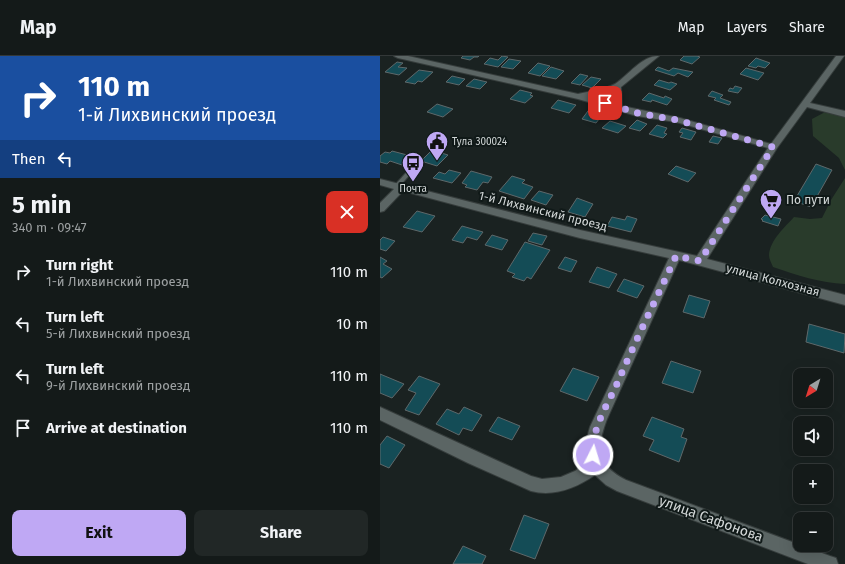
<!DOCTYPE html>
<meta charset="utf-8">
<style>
body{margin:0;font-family:"Fira Sans",sans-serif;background:#212726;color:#f1f3f6;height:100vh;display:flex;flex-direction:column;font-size:15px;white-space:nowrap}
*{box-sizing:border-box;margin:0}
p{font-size:13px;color:#9da1a2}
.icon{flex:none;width:22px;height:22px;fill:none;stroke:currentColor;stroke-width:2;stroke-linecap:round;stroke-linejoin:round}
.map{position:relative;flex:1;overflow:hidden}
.side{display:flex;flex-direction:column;background:#141a19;width:380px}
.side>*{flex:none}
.guide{background:#1a4fa0;color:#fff;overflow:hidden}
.needle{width:26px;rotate:218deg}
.buttons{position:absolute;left:413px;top:312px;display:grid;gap:8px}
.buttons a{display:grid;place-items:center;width:40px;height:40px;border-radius:8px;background:#141a19;box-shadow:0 4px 16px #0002,0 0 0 1px #333838;font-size:20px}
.pin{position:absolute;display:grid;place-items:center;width:34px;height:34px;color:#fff;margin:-17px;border-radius:8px;box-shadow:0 2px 6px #0006}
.me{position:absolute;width:44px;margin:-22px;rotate:5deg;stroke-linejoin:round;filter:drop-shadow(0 0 3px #0008)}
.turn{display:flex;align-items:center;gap:14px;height:84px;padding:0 12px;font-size:18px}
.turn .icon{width:52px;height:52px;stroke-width:2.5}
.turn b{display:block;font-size:28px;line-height:34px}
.then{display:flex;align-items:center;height:38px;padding:0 12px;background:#0003;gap:8px;font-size:15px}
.round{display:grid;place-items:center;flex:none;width:42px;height:42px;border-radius:8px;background:#212726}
.headline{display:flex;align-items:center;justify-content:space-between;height:68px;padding:0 12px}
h1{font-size:24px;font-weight:700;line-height:30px}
.primary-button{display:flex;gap:8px;margin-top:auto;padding:8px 12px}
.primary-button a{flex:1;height:46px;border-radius:8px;background:#bfa8f4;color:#111;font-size:16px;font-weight:700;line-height:46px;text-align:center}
.primary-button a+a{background:#212726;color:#f1f3f6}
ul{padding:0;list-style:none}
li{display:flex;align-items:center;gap:12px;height:52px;padding:0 12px}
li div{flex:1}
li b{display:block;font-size:15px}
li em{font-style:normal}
header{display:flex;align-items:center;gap:24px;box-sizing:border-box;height:56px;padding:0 20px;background:#141a19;border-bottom:1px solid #333838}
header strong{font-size:19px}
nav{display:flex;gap:22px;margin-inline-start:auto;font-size:14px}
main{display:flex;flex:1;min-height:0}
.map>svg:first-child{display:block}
.green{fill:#293b2b}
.building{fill:#144c56;stroke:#5e686a}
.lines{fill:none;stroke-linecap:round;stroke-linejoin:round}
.lane-casing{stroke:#363d3c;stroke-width:2}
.street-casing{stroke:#363d3c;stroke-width:2}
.lane{fill:#5b6564;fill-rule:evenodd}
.street{fill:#5b6564;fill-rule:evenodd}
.route{stroke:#bfa8f4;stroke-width:7;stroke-dasharray:0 12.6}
.labels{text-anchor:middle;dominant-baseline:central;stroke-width:4;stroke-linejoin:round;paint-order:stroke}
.far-poi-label{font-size:10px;fill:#d2d7d7;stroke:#101918;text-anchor:start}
.poi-label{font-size:12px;fill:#d2d7d7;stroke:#101918;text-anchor:start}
.street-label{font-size:12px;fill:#d2d7d7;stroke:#101918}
.near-street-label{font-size:14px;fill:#d2d7d7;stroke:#101918}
</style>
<header>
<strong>Map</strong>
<nav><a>Map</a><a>Layers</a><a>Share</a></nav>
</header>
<main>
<section class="side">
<div class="guide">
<div class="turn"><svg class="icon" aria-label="right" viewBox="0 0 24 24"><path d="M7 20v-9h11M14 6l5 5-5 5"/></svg><div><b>110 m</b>1-й Лихвинский проезд</div></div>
<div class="then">Then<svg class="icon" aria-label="left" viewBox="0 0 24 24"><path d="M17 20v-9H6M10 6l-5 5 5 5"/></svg></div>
</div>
<div class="headline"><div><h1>5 min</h1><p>340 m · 09:47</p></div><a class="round" style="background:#d93025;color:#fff"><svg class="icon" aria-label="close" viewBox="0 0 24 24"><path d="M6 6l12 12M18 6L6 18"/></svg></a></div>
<ul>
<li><svg class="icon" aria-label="right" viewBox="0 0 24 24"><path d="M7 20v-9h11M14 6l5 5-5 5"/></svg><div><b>Turn right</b><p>1-й Лихвинский проезд</p></div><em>110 m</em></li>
<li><svg class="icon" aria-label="left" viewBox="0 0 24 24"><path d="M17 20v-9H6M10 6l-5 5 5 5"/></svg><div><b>Turn left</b><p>5-й Лихвинский проезд</p></div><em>10 m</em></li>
<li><svg class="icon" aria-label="left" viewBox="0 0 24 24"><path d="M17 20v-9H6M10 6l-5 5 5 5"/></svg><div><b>Turn left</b><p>9-й Лихвинский проезд</p></div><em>110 m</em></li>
<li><svg class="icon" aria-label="arrive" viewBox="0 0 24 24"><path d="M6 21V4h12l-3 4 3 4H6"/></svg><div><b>Arrive at destination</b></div><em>110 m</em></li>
</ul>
<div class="primary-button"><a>Exit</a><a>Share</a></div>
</section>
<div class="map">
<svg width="465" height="508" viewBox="0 0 465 508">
<rect width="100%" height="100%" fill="#1a2221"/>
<path class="green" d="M 223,37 L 234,39 L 234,46 L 230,47 L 214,42 L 214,40 Z
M 447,55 L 465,60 L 465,114 L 459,102 L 433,80 L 432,63 Z
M 465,122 L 465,228 C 440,227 417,219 393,211 C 392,208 389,203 389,199 C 390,184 405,171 414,161 L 430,163 L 442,162 L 451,144 Z"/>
<path class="building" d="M 83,0 L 99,0 L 98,1 L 94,1 L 90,4 L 81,2 Z
M 122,0 L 128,1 L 118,11 L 104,8 L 110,2 L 118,4 Z
M 304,0 L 317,0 L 320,1 L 312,8 L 300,4 Z
M 376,2 L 390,7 L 385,12 L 378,10 L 376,12 L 368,10 Z
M 129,3 L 141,5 L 133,13 L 121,11 Z
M 17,6 L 23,7 L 18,11 L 27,12 L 19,19 L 5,16 Z
M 158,7 L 170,10 L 160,20 L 148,17 Z
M 171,11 L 184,15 L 176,23 L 162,20 Z
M 278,11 L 289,15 L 293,12 L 313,16 L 308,21 L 298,17 L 294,20 L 275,14 Z
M 366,12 L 384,17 L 378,24 L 360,18 Z
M 39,14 L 53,16 L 42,26 L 38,25 L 35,28 L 25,26 Z
M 200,18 L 208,20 L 200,29 L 191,27 Z
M 72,20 L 85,23 L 79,29 L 66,26 Z
M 211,21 L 221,23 L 212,32 L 202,29 Z
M 94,23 L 107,26 L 100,33 L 86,30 Z
M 279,24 L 289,27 L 291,26 L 297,28 L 290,34 L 274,29 Z
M 355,30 L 362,32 L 358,37 L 348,35 L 350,32 L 353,33 Z
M 140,34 L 152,37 L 150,39 L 153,40 L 145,47 L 130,43 Z
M 332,35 L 343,39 L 340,42 L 351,46 L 349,49 L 334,44 L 336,42 L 328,40 Z
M 269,37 L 284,42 L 285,40 L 292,43 L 287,49 L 272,44 L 271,46 L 262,44 Z
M 178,44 L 196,49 L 189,57 L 171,52 Z
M 57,48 L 73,53 L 63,61 L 47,56 Z
M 211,51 L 226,54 L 216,67 L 202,63 Z
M 257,64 L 267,68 L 260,75 L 249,72 Z
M 230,65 L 246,70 L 238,77 L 222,72 Z
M 277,69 L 287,72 L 284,77 L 287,78 L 283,82 L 269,78 Z
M 302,72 L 316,76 L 311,84 L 300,81 L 303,77 L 299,76 Z
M 333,80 L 342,82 L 338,88 L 329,86 Z
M 52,94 L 68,99 L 57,110 L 41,105 Z
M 12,95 L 31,100 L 22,109 L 10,105 L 7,108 L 0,106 L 0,100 L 5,96 L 10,97 Z
M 436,108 L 452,114 L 431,151 L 414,145 Z
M 296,110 L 316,117 L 308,126 L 288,118 Z
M 69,114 L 81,117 L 72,127 L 53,122 L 59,116 L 65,118 Z
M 91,115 L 112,121 L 108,127 L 103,126 L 97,134 L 85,131 L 87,129 L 82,127 Z
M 132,120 L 145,124 L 142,127 L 153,131 L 144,143 L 119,135 Z
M 159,135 L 173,139 L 166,149 L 151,144 Z
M 197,142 L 213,148 L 205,161 L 188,156 Z
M 37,155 L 55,160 L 42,176 L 23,171 Z
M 385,159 L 401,163 L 398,170 L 382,165 L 383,164 L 381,163 Z
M 247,160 L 257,163 L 251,176 L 227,170 L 232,161 L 245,164 Z
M 82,170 L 103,176 L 97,184 L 87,181 L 83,187 L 72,184 Z
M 153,177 L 167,180 L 162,189 L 148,185 Z
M 112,179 L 128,184 L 122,194 L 105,189 Z
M 3,181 L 15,185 L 6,195 L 0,193 L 0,184 Z
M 145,186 L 170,194 L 151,223 L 147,221 L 144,225 L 132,221 L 135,218 L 127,215 Z
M 0,201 L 7,205 L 3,208 L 12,213 L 2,222 L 0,221 Z
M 185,201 L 197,205 L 191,216 L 178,212 Z
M 217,211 L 237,218 L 229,232 L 209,226 Z
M 244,223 L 264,230 L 257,242 L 237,235 Z
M 309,239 L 330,245 L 324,262 L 303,256 Z
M 429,268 L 465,278 L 464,297 L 426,286 Z
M 291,305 L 321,315 L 313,337 L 282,327 Z
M 193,312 L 219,321 L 207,345 L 180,335 Z
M 0,318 L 24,328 L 12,342 L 0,337 Z
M 39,320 L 60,328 L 39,359 L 25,354 L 36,337 L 28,334 Z
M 84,351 L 102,359 L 92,375 L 83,372 L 79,379 L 56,368 L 67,353 L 79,358 Z
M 118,361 L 140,370 L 132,384 L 109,375 Z
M 272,361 L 304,373 L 301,381 L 307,383 L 299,406 L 269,394 L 274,384 L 263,380 Z
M 7,380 L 25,389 L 9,412 L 0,408 L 0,389 Z
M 144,459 L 169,468 L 155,503 L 130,494 Z
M 83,490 L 106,500 L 102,508 L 73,508 Z"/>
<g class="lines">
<g class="lane-casing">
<path id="lane" d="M 35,107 L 39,107 L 39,108 L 18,132 L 14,132 L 14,130 Z"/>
</g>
<g class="street-casing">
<path id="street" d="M 14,0 L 28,0 L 198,38 C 210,35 224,34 235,28 C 249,19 261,0 279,0 L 241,31 L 242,50 L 300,62 L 391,88 L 456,0 L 464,0 L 430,47 L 465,55 L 465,61 L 427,51 L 397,92 L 327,203 L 465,239 L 465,249 L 299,204 L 227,363 C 216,392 217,409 246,424 L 450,500 L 456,502 L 458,508 L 428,508 L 237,435 L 226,429 L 215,419 C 196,432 174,441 151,435 L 88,407 L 0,364 L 0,351 L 151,420 L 162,423 L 181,421 L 195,415 L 208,406 C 205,394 206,383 210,371 L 289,202 L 200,182 L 23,135 L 4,155 L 0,156 L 0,147 L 14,133 L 0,129 L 0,123 L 200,174 L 317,200 L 388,92 L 296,66 L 257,60 L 198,43 L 18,2 ZM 233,34 L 234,48 L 209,41 Z"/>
</g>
<use href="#lane" class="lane"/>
<use href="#street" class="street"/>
</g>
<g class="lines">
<path class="route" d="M 213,399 C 211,375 226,351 236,330 C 255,286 276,243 296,200 L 320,205 L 393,91 L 297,64 L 257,57 L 225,47"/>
</g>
<defs>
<g id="civic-pin" transform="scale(1.15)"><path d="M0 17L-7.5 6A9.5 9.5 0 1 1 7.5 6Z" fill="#bfa8f4" stroke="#101918"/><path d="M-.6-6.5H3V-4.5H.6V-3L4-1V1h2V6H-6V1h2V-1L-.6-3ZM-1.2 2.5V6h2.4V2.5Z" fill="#111"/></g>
<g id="bus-pin" transform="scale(1.15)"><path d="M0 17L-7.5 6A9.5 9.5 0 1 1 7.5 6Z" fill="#bfa8f4" stroke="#101918"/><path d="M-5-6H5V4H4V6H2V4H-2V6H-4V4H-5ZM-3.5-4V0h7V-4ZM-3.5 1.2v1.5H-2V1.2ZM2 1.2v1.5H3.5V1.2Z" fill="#111"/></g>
<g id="supermarket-pin" transform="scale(1.15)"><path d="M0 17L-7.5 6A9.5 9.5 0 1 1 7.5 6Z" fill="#bfa8f4" stroke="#101918"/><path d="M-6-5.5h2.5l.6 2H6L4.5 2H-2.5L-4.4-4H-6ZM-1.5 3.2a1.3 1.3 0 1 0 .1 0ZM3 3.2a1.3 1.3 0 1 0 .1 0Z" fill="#111"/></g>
</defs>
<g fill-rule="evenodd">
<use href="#civic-pin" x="57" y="86"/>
<use href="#bus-pin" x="33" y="107"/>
<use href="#supermarket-pin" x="391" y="144"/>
</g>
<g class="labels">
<g class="far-poi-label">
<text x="72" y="86">Тула 300024</text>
<text x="33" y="133" text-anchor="middle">Почта</text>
</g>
<g class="poi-label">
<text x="406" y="144">По пути</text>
</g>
<g class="street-label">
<text transform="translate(163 155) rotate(14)">1-й Лихвинский проезд</text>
<text transform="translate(393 224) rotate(15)">улица Колхозная</text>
</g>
<g class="near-street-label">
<text transform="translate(331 463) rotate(20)">улица Сафонова</text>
</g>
</g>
</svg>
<div class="buttons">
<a><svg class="needle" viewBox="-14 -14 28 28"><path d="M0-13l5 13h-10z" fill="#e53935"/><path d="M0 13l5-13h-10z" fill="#9da1a2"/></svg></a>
<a><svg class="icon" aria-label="sound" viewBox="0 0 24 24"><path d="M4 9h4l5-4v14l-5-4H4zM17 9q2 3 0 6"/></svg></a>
<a>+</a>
<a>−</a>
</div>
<div class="pin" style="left:225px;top:47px;background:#d93025"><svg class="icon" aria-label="arrive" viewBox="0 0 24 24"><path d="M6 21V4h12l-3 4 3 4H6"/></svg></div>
<svg class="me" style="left:213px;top:399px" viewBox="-20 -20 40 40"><circle r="17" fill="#bfa8f4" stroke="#fff" stroke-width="3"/><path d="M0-11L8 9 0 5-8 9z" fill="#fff"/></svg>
</div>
</main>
